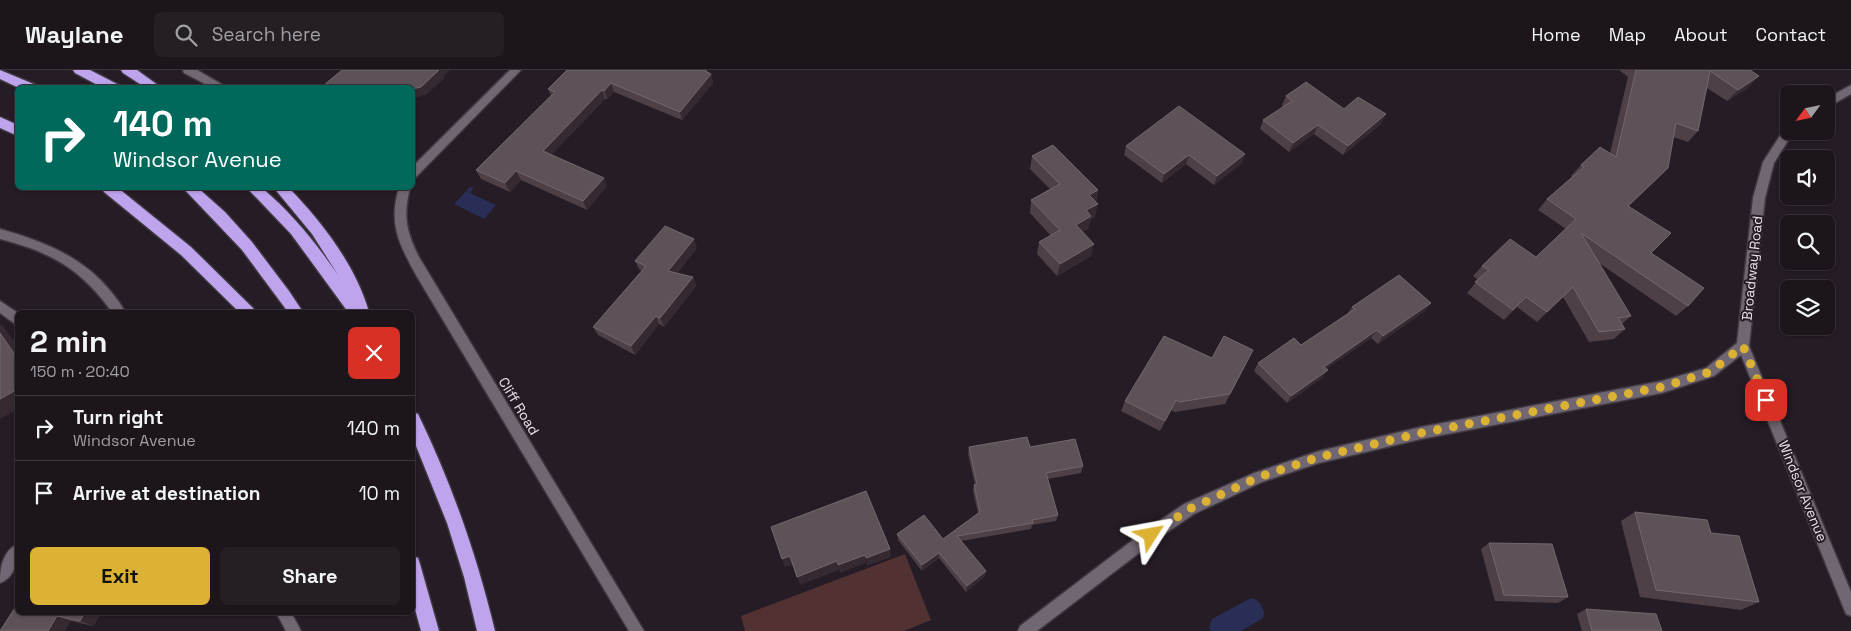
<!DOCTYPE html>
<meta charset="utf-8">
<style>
body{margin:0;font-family:"Space Grotesk",sans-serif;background:#251e25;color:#f1f3f6;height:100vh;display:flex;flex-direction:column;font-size:19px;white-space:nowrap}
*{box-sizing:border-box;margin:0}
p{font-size:16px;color:#a09fa3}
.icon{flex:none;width:28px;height:28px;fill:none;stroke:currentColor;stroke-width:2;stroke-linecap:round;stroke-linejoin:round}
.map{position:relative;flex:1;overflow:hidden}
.details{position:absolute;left:15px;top:240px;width:400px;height:305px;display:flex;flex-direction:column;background:#1c151c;border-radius:8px;box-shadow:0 1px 4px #0004,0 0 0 1px #3a343b}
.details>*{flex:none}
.top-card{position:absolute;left:15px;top:15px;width:400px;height:105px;border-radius:8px;box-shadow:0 1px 4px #0004,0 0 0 1px #3a343b;background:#00695c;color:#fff;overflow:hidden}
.needle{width:32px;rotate:237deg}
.controls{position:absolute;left:1780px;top:15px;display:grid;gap:10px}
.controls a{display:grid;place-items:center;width:55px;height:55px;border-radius:8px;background:#1c151c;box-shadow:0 1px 4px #0004,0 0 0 1px #3a343b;font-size:25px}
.pin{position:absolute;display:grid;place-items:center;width:42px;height:42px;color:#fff;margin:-21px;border-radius:10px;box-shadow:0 2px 8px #0006}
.me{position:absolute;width:55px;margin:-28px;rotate:56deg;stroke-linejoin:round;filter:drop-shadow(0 0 4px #0008)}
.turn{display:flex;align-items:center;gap:18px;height:105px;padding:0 15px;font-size:22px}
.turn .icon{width:65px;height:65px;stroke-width:2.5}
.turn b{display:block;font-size:35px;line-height:42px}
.round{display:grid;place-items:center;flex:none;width:52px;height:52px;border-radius:8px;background:#251e25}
.overview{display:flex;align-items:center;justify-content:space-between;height:85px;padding:0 15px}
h1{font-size:30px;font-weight:800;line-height:38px}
.primary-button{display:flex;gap:10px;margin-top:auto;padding:10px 15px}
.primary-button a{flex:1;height:58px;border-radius:8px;background:#dbb233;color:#111;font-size:20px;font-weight:800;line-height:58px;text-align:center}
.primary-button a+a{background:#251e25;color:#f1f3f6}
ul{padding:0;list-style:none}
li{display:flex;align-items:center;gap:15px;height:65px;padding:0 15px;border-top:1px solid #3a343b}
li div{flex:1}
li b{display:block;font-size:19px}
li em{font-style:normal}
header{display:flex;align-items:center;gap:30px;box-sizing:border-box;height:70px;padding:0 25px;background:#1c151c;border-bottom:1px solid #3a343b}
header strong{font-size:24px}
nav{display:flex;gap:28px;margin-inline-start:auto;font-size:18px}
.search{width:350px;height:45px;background:#251e25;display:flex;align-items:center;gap:12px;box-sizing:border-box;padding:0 18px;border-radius:8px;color:#a09fa3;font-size:19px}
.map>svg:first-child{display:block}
.green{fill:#523133}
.water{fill:#282e56}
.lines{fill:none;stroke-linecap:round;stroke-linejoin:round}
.minor-casing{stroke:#3e373e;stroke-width:3}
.highway-casing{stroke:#3e373e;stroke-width:3}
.minor{fill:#716772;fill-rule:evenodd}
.highway{fill:#bea3ed;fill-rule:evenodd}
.wall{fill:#4d4046}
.shaded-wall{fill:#362a32}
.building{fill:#5d5258;stroke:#73686e}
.route{stroke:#dbb233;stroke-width:9;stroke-dasharray:0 16.2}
.labels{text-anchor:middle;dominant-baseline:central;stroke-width:4;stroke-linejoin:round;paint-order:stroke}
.street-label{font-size:14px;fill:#e8e2e8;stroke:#251c25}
</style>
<header>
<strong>Waylane</strong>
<div class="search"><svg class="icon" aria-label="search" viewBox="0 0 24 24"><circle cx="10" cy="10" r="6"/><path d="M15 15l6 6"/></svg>Search here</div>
<nav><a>Home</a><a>Map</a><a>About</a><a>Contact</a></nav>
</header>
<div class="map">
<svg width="1851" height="561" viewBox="0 0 1851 561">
<rect width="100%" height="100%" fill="#251c25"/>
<path class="green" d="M 905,484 L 931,550 L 904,561 L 745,561 L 741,546 Z"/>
<path class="water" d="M 470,117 L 474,118 L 470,123 L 496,135 L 484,149 L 454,134 Z
M 1251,528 C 1259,530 1261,534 1264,542 L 1263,548 L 1241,561 L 1211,561 L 1209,558 L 1212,549 Z"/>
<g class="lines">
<g class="minor-casing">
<path id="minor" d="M 183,0 L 197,0 L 228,18 L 213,18 L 184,3 Z
M 510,0 L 521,0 L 416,107 L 412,108 L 412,97 Z
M 1851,15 L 1851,24 L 1826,38 L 1826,29 Z
M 1789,57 L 1789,61 L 1794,61 L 1774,93 L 1765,128 L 1749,276 L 1851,522 L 1851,546 L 1846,544 L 1741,285 L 1714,306 L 1662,323 L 1421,369 L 1319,393 L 1262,412 L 1194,444 L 1156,470 L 1037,561 L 1018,561 L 1020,556 L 1146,460 L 1184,434 L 1254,403 L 1319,381 L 1421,357 L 1662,311 L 1706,298 L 1737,273 L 1753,128 L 1763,92 L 1785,58 Z
M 399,118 L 410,118 C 403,146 406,161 419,187 L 644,561 L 629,561 L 416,205 C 399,174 388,153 399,118 Z
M 0,159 C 43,171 84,187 112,223 C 117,229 122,236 125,242 L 112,242 C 81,199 51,182 0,169 Z
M 0,231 L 18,243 L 18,256 L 0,243 Z
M 18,474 C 18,489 16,507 0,513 C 0,499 2,481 18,474 Z
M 276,542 L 291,542 L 301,561 L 286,561 Z"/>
</g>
<g class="highway-casing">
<path id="highway" d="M 0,0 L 36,15 L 38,18 L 19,18 L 0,9 Z
M 73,0 L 90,0 L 119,15 L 121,18 L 103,18 L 75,3 Z
M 121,0 L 137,0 L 162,18 L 146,18 L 123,3 Z
M 0,47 L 18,55 L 18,66 L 0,58 Z
M 102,118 L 118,118 L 191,177 L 253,238 L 255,242 L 239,242 L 181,185 L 104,122 Z
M 183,118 L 198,118 L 225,142 L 252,172 L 289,221 L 303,242 L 288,242 L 242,180 Z
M 247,118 L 262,118 C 292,143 316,173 338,205 L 312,164 L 274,118 L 289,118 C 322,152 356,196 369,242 L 348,242 L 291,164 Z
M 412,342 L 418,344 C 452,414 477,486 495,561 L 477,561 L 464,507 L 447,453 L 412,366 Z
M 412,486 L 418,488 L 420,494 L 439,561 L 421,561 L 412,528 Z"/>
</g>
<use href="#minor" class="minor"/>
<use href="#highway" class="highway"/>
</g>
<path class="wall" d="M 567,0 L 707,0 L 708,2 L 711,4 L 713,13 L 682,50 L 614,22 L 607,29 L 605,29 L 551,85 L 607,116 L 587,140 L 521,110 L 510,122 L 481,109 L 476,100 L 551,25 L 548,19 Z
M 1619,0 L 1750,0 L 1748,18 L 1727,31 L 1707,18 L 1698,61 L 1688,72 L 1673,67 L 1657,109 L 1629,136 L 1651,183 L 1688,236 L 1676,246 L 1599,193 L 1631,246 L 1622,254 L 1625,259 L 1614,269 L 1589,272 L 1563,227 L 1537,252 L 1517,237 L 1504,250 L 1467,223 L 1478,210 L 1473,206 L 1482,196 L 1536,187 L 1566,159 L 1538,140 L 1547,129 L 1572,107 L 1571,106 L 1581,95 L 1610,83 L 1628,7 Z
M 1286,26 L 1344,39 L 1381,54 L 1343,85 L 1314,64 L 1289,82 L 1260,59 L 1263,50 L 1283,37 L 1282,35 Z
M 1126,76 L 1242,93 L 1214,115 L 1186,94 L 1162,113 L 1124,85 Z
M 1032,86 L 1098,120 L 1096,132 L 1095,147 L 1091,149 L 1088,159 L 1082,162 L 1091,186 L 1057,206 L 1037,184 L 1039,172 L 1051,166 L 1030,143 L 1031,130 L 1050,119 L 1030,99 Z
M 697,178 L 677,203 L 693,207 L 696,216 L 664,257 L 659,254 L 635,285 L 598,265 L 593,257 L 642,201 L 639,199 L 635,191 Z
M 1352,237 L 1425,241 L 1378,274 L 1371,268 L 1326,299 L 1322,308 L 1287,333 L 1254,301 L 1258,293 L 1301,275 L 1347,244 Z
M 1253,280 L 1225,334 L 1175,342 L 1171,340 L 1160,361 L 1121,341 L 1125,331 L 1212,288 Z
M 969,377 L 1030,377 L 1083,396 L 1081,403 L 1048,409 L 1058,445 L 1056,451 L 1032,455 L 1031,459 L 961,471 L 986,501 L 985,506 L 966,522 L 939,488 L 922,501 L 898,470 L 897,464 L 943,469 L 978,443 L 973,421 L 974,415 L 975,415 L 968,384 Z
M 1635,442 L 1711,463 L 1759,532 L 1741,540 L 1640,527 L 1621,451 Z
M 1489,473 L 1568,527 L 1558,533 L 1495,531 L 1481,479 Z
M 1586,539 L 1662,561 L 1582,561 L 1577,544 Z
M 18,542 L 102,542 L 93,556 L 71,551 Z"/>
<path class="shaded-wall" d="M 438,0 L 450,0 L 443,6 L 445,8 L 426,25 L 412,28 L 412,19 Z
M 706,0 L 709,7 L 711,4 L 713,13 L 682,50 L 680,42 Z
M 1759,6 L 1748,18 L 1727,31 L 1738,20 Z
M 611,13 L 614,22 L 607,29 L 604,21 Z
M 602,20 L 605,29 L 547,89 L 543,81 Z
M 1386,44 L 1381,54 L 1343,85 L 1348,76 Z
M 1318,55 L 1314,64 L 1289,82 L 1293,73 Z
M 1245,84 L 1242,93 L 1214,115 L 1217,106 Z
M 1189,85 L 1186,94 L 1162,113 L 1164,104 Z
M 1668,98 L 1657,109 L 1618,147 L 1628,136 Z
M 516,101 L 521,110 L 510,122 L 505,113 Z
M 604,108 L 607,116 L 587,140 L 583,131 Z
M 1098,120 L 1096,132 L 1089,125 Z
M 1098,134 L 1095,147 L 1091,149 L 1088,159 L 1073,168 L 1076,155 L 1086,140 Z
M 694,169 L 697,178 L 671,210 L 668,201 Z
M 1094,174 L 1091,186 L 1057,206 L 1060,194 Z
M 693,207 L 696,216 L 664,257 L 660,248 Z
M 1526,227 L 1517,237 L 1504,250 L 1513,240 Z
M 1431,233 L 1425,241 L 1378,274 L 1383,266 Z
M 656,246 L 659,254 L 635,285 L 631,276 Z
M 0,254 L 3,256 L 18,276 L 18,289 L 0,263 Z
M 1377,260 L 1371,268 L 1319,304 L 1324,297 Z
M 1328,300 L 1322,308 L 1287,333 L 1291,326 Z
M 18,319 L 18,339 L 0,349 L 0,329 Z
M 890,479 L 891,487 L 867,496 L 866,488 Z
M 939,483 L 939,488 L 922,501 L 922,495 Z
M 865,485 L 866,493 L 840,503 L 838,495 Z
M 790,486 L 793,495 L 785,497 L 782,489 Z
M 837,491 L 839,500 L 800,515 L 797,507 Z
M 986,501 L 985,506 L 966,522 L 967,516 Z
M 85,542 L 102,542 L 93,556 L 80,551 Z
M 57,546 L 71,551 L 65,561 L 48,561 Z"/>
<path class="building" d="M 342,0 L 439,0 L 421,17 L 412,19 L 412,18 L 329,18 L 324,15 Z
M 567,0 L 706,0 L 705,1 L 711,4 L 680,42 L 611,13 L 604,21 L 602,20 L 543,81 L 604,108 L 583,131 L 516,101 L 505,113 L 476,100 L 555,22 L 548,19 Z
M 1636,0 L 1750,0 L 1759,6 L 1738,20 L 1710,1 L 1698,61 L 1676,53 L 1668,98 L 1628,136 L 1671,163 L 1651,183 L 1704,218 L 1688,236 L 1581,163 L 1631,246 L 1618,248 L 1625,259 L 1599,262 L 1573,217 L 1547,242 L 1526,227 L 1513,240 L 1475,212 L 1489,200 L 1482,196 L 1510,169 L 1536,187 L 1576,149 L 1547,129 L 1584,97 L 1581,95 L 1600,77 L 1616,87 Z
M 1306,12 L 1344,39 L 1358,27 L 1386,44 L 1348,76 L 1318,55 L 1293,73 L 1263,50 L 1292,31 L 1286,26 Z
M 1179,36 L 1245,84 L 1217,106 L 1189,85 L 1164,104 L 1126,76 Z
M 1053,75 L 1098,120 L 1089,125 L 1098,134 L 1086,140 L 1091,146 L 1076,155 L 1094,174 L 1060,194 L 1039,172 L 1060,160 L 1031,130 L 1060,114 L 1032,86 Z
M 665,156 L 694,169 L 668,201 L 693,207 L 660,248 L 656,246 L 631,276 L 593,257 L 646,196 L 635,191 Z
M 1399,205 L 1431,233 L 1383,266 L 1377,260 L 1324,297 L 1328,300 L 1291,326 L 1258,293 L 1294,268 L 1301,275 L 1355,239 L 1352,237 Z
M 0,263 L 18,289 L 18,319 L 0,329 Z
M 1164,266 L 1212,288 L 1224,266 L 1253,280 L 1230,324 L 1179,332 L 1176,330 L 1165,351 L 1125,331 Z
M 1027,367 L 1030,377 L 1075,369 L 1083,396 L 1046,403 L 1058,445 L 1032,450 L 1033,453 L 957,466 L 986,501 L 967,516 L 939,483 L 922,495 L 897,464 L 924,445 L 943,469 L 980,442 L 974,415 L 977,414 L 969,377 Z
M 866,421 L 890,479 L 866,488 L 865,485 L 838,495 L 837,491 L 797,507 L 790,486 L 782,489 L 771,457 Z
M 1635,442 L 1707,450 L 1711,463 L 1739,466 L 1759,532 L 1656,520 Z
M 1489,473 L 1552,474 L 1568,527 L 1504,525 Z
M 18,533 L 18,542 L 85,542 L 80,551 L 57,546 L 48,561 L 0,561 Z
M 1586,539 L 1656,544 L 1662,561 L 1592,561 Z"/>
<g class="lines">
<path class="route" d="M 1151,465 L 1189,439 L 1207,431 L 1259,407 L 1319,387 L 1421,363 L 1662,317 L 1710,302 L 1743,276 L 1766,330"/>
</g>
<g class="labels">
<g class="street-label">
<text transform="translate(1752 198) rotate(-84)">Broadway Road</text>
<text transform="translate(519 336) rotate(59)">Cliff Road</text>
<text transform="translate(1803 421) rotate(68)">Windsor Avenue</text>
</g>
</g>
</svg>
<div class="controls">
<a><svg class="needle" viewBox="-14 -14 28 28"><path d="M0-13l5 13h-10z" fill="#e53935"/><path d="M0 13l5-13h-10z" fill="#a09fa3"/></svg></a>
<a><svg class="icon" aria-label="sound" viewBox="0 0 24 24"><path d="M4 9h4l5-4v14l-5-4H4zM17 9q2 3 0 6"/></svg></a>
<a><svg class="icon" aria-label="search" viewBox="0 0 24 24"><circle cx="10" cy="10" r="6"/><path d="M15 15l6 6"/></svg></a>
<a><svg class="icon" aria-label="layers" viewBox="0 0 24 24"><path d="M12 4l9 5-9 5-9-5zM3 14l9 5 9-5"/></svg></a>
</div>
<div class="pin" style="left:1766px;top:330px;background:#d93025"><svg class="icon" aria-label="arrive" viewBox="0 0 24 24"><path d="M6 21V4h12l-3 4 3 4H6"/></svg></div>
<svg class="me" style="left:1151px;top:465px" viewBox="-20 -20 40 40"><path d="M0-17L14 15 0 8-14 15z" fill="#dbb233" stroke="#fff" stroke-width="4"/></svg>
<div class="top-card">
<div class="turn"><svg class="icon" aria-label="right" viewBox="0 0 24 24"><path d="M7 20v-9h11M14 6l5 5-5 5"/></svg><div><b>140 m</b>Windsor Avenue</div></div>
</div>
<section class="details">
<div class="overview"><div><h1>2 min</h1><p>150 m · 20:40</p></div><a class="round" style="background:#d93025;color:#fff"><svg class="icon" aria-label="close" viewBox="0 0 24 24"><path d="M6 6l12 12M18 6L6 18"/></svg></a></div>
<ul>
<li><svg class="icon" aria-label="right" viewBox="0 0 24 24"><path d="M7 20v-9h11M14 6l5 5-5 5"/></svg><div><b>Turn right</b><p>Windsor Avenue</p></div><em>140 m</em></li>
<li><svg class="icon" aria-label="arrive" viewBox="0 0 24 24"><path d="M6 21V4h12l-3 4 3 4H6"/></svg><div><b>Arrive at destination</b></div><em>10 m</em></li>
</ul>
<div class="primary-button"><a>Exit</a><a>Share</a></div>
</section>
</div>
